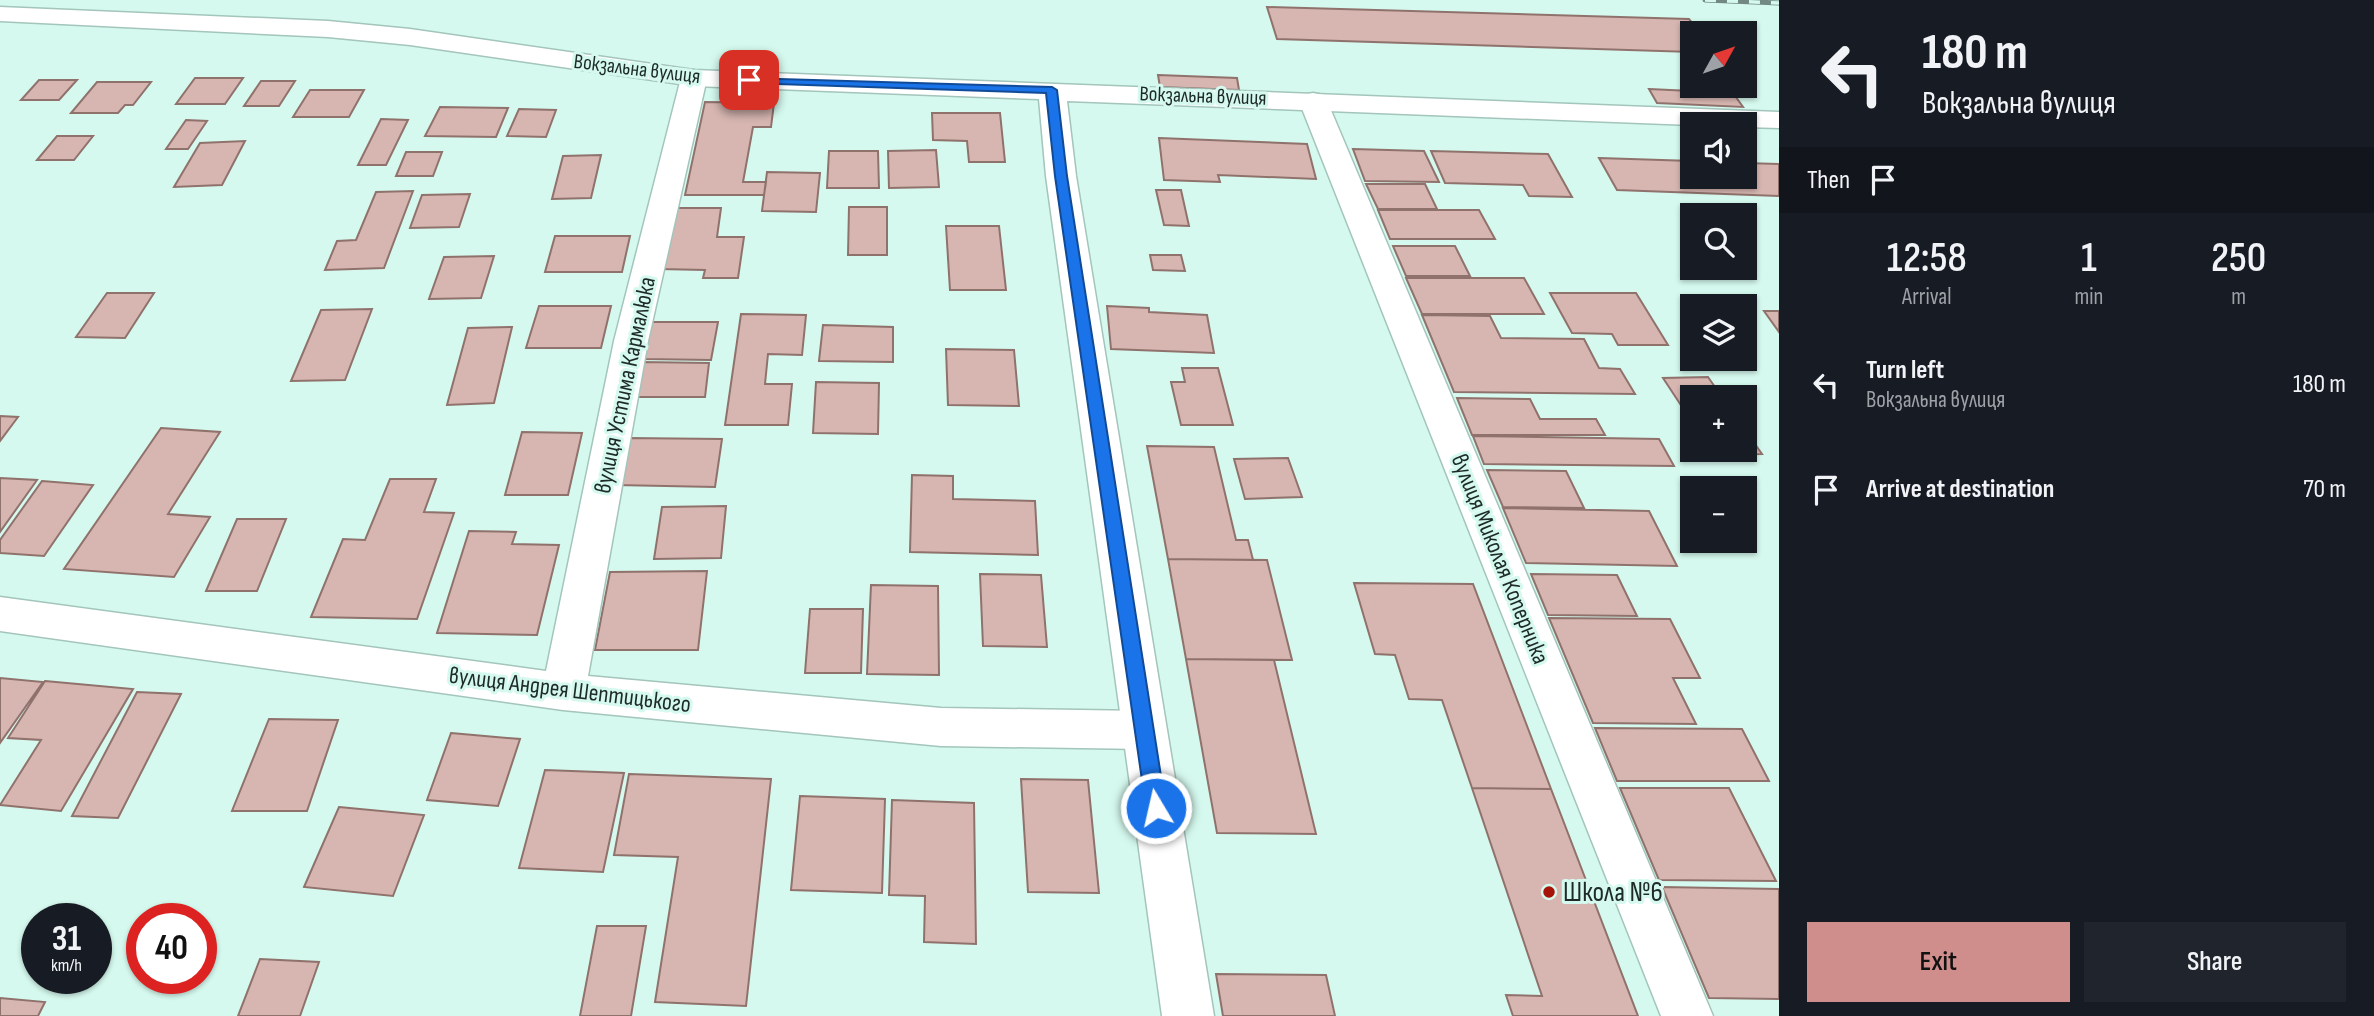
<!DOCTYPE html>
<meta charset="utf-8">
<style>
body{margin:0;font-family:"Sofia Sans Condensed",sans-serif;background:#20242c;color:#f1f3f6;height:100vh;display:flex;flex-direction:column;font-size:26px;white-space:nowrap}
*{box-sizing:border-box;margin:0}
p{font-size:23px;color:#9ea1a6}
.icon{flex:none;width:38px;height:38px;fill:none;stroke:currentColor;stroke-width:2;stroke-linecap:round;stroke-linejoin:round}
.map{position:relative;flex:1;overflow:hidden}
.side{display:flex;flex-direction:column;background:#171b24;width:595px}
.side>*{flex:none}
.hud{background:#171b24;color:#f1f3f6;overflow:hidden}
.needle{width:46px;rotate:50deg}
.controls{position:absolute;left:1680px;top:21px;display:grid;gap:14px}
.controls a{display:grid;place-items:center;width:77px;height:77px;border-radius:0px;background:#171b24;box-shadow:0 2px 5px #0004;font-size:35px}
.speed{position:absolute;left:21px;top:903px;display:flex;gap:14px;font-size:35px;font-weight:700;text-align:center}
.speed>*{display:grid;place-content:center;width:91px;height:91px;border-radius:50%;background:#171b24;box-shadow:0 2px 5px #0004;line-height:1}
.speed small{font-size:18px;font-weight:400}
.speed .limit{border:10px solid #d22;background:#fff;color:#111}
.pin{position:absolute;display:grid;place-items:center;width:60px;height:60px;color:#fff;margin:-30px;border-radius:14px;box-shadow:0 4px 10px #0006}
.me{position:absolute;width:77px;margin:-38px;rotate:351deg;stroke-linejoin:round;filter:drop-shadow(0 0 5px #0008)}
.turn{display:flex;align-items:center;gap:24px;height:147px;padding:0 28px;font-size:32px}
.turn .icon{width:91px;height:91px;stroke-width:2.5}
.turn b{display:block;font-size:49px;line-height:60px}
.then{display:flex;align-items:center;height:66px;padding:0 28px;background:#0003;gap:14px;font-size:26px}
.eta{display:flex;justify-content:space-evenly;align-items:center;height:119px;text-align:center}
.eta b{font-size:42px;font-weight:600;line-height:49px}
.button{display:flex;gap:14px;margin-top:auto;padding:14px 28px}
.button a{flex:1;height:80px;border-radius:0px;background:#cf8e8b;color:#111;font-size:28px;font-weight:600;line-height:80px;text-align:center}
.button a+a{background:#20242c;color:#f1f3f6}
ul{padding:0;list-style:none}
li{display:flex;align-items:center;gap:21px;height:105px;padding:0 28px}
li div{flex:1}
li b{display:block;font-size:26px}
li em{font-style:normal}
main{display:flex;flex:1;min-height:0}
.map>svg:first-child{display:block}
.building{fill:#d7b6b1;stroke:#90726d;stroke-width:2}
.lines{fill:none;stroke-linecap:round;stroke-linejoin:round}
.street-casing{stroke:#a3c5bb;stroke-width:3}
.secondary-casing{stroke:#a3c5bb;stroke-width:3}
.street{fill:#fff;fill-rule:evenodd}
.secondary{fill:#fff;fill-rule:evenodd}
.rail-casing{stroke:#728983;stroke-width:5}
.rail{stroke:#d5f9ee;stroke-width:3.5;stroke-dasharray:11;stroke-linecap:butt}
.route{fill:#1a73e8;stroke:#114b97;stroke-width:2}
.poi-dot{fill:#a61308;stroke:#d5f9ee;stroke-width:2.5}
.labels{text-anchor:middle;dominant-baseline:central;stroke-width:6;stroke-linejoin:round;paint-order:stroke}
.far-street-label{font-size:21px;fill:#1d2a27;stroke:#d5f9ee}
.street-label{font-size:24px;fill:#1d2a27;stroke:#d5f9ee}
.near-poi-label{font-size:28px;fill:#1d2a27;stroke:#d5f9ee;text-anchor:start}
</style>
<main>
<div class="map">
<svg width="1779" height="1016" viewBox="0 0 1779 1016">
<rect width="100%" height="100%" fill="#d5f9ee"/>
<path class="building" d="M 1267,7 L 1689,19 L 1700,33 L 1692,33 L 1692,52 L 1277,39 Z
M 1158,75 L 1237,78 L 1239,90 L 1160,87 Z
M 195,78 L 243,78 L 225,104 L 176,104 Z
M 39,80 L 77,80 L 59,100 L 21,100 Z
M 261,81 L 295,81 L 279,106 L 244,106 Z
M 97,82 L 151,82 L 133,105 L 125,105 L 118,113 L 71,113 Z
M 1649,89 L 1733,93 L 1743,107 L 1657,103 Z
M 310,90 L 364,90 L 349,117 L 293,117 Z
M 705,102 L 774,103 L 771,127 L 753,127 L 743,182 L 766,182 L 764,195 L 685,195 Z
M 440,107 L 508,108 L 496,137 L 425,136 Z
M 519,109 L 556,110 L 546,137 L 507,136 Z
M 932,113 L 1000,113 L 1005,162 L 969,162 L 967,141 L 933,140 Z
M 381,119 L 408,120 L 386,165 L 358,165 Z
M 186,120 L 207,121 L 188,149 L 166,149 Z
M 57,136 L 93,136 L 74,160 L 37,160 Z
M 1159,138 L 1307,144 L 1316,179 L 1218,175 L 1220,182 L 1164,180 Z
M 245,141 L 222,185 L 174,187 L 200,143 Z
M 1353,149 L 1424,151 L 1439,182 L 1365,181 Z
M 936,150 L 939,187 L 889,188 L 888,151 Z
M 829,151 L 878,151 L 879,188 L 827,188 Z
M 1431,151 L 1548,154 L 1572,197 L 1529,196 L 1523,185 L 1445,183 Z
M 406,152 L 442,152 L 433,176 L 396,176 Z
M 601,155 L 591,198 L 552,199 L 563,156 Z
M 1599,158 L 1692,161 L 1692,177 L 1745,177 L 1745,163 L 1779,164 L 1779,196 L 1617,190 Z
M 767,172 L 820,173 L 816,212 L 762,211 Z
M 1366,184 L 1425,184 L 1437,209 L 1378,209 Z
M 1156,190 L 1181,190 L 1189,226 L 1164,225 Z
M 413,191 L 384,268 L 325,270 L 337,241 L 356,240 L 376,192 Z
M 470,194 L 459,227 L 410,228 L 422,195 Z
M 849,207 L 887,207 L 887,255 L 848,255 Z
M 673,208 L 721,208 L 717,237 L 744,237 L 738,278 L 703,278 L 705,270 L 660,269 Z
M 1378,210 L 1479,210 L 1495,239 L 1390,239 Z
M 946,226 L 999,226 L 1006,290 L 950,290 Z
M 555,236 L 630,236 L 622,272 L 545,272 Z
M 1393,246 L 1455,246 L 1470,276 L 1406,276 Z
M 1150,255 L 1181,255 L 1185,271 L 1153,270 Z
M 494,256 L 481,298 L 429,299 L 444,257 Z
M 1406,278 L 1524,278 L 1544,314 L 1422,314 Z
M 107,293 L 154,293 L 125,338 L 76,337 Z
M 1550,293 L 1636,293 L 1668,345 L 1618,345 L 1612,334 L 1572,333 Z
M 539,306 L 611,306 L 601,348 L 526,348 Z
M 1107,306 L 1149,308 L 1149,312 L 1207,315 L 1214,353 L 1111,349 Z
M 372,309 L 345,380 L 291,381 L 321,310 Z
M 1764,311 L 1779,311 L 1779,332 Z
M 741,314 L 806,315 L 802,355 L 768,354 L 765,384 L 792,384 L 788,425 L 725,425 Z
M 1422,315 L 1490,316 L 1501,338 L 1584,339 L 1599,368 L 1620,369 L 1635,394 L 1454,392 Z
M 652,322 L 718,322 L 711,360 L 644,359 Z
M 823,325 L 893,327 L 893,362 L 819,361 Z
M 512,327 L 494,403 L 447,405 L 468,328 Z
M 946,349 L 1014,350 L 1019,406 L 948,405 Z
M 642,362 L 709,363 L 705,397 L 635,397 Z
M 1182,368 L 1218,368 L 1233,425 L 1181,425 L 1171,382 L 1185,382 Z
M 1708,377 L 1722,397 L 1692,397 L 1692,422 L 1663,378 Z
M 816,382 L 879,383 L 878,434 L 813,433 Z
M 1457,398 L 1530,399 L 1540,419 L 1596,419 L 1605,435 L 1472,435 Z
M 0,416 L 18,417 L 0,441 Z
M 161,428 L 220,432 L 168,514 L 210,517 L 174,577 L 64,569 Z
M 1745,430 L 1762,454 L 1715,455 L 1711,450 L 1745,450 Z
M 522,432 L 582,433 L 568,495 L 505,495 Z
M 1473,436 L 1659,439 L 1674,466 L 1484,464 Z
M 627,438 L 722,439 L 715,487 L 616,485 Z
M 1147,446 L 1214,447 L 1236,540 L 1248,540 L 1253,560 L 1168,559 Z
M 1288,458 L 1302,497 L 1245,499 L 1234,459 Z
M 1487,470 L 1566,471 L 1584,508 L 1503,507 Z
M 912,475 L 953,476 L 953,499 L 1035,501 L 1038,555 L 910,552 Z
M 0,478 L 37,480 L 0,532 Z
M 390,479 L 436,479 L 424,512 L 454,513 L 417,619 L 311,617 L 343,539 L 365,540 Z
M 42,481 L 93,485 L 44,556 L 0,553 L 0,540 Z
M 726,506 L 721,558 L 654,559 L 662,507 Z
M 1503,508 L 1649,511 L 1677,566 L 1526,563 Z
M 237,519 L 286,519 L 257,591 L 206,591 Z
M 469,531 L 516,532 L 512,544 L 559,545 L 537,635 L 437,633 Z
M 1168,559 L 1267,560 L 1292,660 L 1186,659 Z
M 707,571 L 698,650 L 595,650 L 610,572 Z
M 980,574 L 1041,575 L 1047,647 L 983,646 Z
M 1531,574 L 1617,575 L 1637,616 L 1548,615 Z
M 1354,583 L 1473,584 L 1551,789 L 1472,788 L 1442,700 L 1409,699 L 1395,655 L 1375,654 Z
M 871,585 L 938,586 L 939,675 L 867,674 Z
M 810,609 L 863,609 L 861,673 L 805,673 Z
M 1549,618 L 1670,619 L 1700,678 L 1673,678 L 1696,724 L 1593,723 Z
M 1186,659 L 1274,660 L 1316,834 L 1217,833 Z
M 0,678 L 43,682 L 0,743 Z
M 45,681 L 133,689 L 61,811 L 0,805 L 41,740 L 8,738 Z
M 137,692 L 181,694 L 118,818 L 72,816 Z
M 269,719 L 338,720 L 307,811 L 232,811 Z
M 1595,728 L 1742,729 L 1769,781 L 1617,781 Z
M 451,733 L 520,739 L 498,806 L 427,800 Z
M 545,770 L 624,773 L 603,872 L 519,868 Z
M 629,774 L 771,779 L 746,1006 L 655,1002 L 678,857 L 614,855 Z
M 1021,779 L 1088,780 L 1099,893 L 1028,892 Z
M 1472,788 L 1551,789 L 1638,1016 L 1513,1016 L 1506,995 L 1542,996 Z
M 1620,788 L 1729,788 L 1776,881 L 1659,880 Z
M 800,796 L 885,799 L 882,893 L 791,890 Z
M 892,800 L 974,803 L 976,944 L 924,942 L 925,896 L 889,895 Z
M 339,807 L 424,815 L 393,896 L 304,887 Z
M 1662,887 L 1779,889 L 1779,999 L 1709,998 Z
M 597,926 L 646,926 L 631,1016 L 580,1016 Z
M 260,959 L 319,962 L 300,1016 L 238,1016 Z
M 1216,974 L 1326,975 L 1335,1016 L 1223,1016 Z
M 0,998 L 45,1002 L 38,1016 L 0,1016 Z"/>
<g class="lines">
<g class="street-casing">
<path id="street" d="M 694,70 L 703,72 L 707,78 L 648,341 L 588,676 L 941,708 L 1144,711 L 1160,716 L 1166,730 L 1160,744 L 1144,749 L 941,746 L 563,710 L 0,631 L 0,597 L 546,671 L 614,341 L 681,78 L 685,72 Z
M 1313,93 L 1323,95 L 1327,101 L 1713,1016 L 1661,1016 L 1299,101 L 1303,95 Z"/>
</g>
<g class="secondary-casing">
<path id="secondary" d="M 0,7 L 328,21 L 410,29 L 694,70 L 1779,112 L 1779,128 L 1745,127 L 1745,124 L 1692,125 L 1067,101 L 1076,176 L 1214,1016 L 1162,1016 L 1046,176 L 1039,99 L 694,86 L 410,45 L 328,37 L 0,21 Z"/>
</g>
<use href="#street" class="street"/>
<use href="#secondary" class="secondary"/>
<g class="rail-casing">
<path id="rail" d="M 1705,0 L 1779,3"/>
</g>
<use href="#rail" class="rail"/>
</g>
<path class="route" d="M 745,78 L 1052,87 L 1057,90 L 1067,176 L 1166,808 L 1163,814 L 1156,816 L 1149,814 L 1146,808 L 1055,176 L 1046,93 L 749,83 L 745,82 Z"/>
<circle class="poi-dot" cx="1549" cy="892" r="7"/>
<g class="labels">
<g class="far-street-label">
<text transform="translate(637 69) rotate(7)">Вокзальна вулиця</text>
<text transform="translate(1203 96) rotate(2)">Вокзальна вулиця</text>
</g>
<g class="street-label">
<text transform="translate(625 385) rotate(-78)">вулиця Устима Кармалюка</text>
<text transform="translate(1500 559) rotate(68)">вулиця Миколая Коперника</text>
<text transform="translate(570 690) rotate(7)">вулиця Андрея Шептицького</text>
</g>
<g class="near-poi-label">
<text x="1563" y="892">Школа №6</text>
</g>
</g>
</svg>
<div class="controls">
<a><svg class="needle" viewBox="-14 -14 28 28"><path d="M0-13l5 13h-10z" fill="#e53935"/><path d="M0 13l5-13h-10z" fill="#9ea1a6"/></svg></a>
<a><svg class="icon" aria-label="sound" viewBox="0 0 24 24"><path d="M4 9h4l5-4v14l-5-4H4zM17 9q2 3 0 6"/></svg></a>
<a><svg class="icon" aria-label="search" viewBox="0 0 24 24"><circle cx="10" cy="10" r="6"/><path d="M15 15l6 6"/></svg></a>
<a><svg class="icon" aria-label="layers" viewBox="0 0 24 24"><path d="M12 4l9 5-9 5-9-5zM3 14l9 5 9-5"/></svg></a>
<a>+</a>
<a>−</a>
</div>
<div class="speed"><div>31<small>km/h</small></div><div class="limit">40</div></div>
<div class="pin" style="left:749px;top:80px;background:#d93025"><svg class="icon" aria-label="arrive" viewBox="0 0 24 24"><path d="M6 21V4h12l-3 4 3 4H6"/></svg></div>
<svg class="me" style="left:1156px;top:808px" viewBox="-20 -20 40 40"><circle r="17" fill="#1a73e8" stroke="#fff" stroke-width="3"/><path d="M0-11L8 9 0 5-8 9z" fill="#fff"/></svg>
</div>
<section class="side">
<div class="hud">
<div class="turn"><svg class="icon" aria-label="left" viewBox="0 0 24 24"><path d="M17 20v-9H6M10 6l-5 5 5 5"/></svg><div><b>180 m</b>Вокзальна вулиця</div></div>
<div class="then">Then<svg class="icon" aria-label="arrive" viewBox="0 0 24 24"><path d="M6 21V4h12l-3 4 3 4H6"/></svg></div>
</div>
<div class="eta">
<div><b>12:58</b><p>Arrival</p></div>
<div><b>1</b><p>min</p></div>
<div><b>250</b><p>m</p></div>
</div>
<ul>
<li><svg class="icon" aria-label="left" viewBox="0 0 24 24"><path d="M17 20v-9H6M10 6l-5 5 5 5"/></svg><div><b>Turn left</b><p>Вокзальна вулиця</p></div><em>180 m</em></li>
<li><svg class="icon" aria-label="arrive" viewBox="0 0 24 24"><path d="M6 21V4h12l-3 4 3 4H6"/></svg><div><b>Arrive at destination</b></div><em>70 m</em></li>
</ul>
<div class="button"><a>Exit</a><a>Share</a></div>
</section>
</main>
